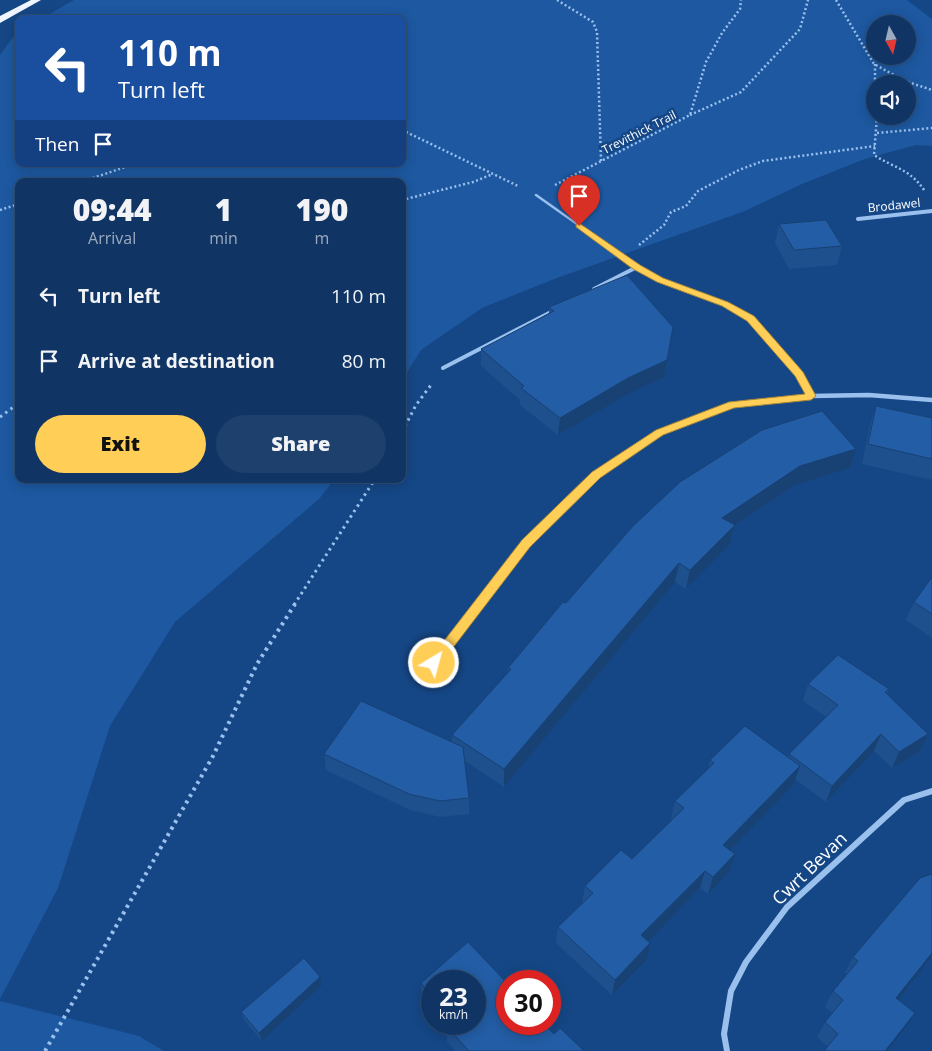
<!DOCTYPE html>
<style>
body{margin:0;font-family:"Open Sans",sans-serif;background:#1e406d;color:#f1f3f6;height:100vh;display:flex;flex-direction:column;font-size:19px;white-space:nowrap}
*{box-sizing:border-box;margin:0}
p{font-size:16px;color:#9cabbf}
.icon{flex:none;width:28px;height:28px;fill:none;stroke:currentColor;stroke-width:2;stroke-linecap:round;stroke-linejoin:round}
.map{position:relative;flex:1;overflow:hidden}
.panel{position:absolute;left:15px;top:178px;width:391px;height:305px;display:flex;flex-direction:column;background:#103564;border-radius:10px;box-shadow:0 2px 12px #0003,0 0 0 1px #305078}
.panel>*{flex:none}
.hud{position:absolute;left:15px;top:15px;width:391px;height:152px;border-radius:10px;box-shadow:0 2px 12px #0003,0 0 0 1px #305078;background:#1a4fa0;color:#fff;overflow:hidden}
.needle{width:32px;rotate:172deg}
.fabs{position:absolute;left:866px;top:15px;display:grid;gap:10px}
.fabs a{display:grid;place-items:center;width:50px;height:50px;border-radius:50%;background:#103564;box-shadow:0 2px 12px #0003,0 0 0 1px #305078;font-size:25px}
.speed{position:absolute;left:421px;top:970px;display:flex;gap:10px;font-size:25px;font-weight:700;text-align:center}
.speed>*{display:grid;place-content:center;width:65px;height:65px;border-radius:50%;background:#103564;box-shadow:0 2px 12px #0003,0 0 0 1px #305078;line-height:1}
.speed small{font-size:12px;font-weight:400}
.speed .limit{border:8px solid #d22;background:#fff;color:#111}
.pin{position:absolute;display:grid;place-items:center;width:42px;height:42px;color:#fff;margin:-51px -21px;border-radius:50% 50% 50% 0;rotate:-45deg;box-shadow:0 0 5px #0007}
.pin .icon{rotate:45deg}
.me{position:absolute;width:55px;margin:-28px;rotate:37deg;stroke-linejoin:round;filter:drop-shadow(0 0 4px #0008)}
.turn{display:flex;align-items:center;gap:18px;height:105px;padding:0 20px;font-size:22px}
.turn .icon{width:65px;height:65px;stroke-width:2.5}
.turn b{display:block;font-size:35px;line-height:42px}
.then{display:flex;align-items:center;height:48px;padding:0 20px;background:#0003;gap:10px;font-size:19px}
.eta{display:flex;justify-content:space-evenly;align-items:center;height:85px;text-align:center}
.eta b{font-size:30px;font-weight:800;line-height:35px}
.action{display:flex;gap:10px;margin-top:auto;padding:10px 20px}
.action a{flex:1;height:58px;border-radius:30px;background:#ffce57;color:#111;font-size:20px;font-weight:800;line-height:58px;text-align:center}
.action a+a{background:#1e406d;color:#f1f3f6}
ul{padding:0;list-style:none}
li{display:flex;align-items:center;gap:15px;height:65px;padding:0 20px}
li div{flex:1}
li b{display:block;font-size:19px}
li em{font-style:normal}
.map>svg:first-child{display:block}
.green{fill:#1d58a0;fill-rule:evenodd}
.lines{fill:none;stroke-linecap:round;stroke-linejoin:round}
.path-far2{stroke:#9ac0ee;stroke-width:2.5;stroke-dasharray:2 2.5;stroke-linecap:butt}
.path-far1{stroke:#9ac0ee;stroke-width:3;stroke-dasharray:2.5 4;stroke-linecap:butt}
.path{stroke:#9ac0ee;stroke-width:4;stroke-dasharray:3 4.5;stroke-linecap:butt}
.service-far1{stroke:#9ac0ee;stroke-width:2.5}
.service{stroke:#9ac0ee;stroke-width:4}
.minor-far2{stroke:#9ac0ee;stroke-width:4}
.minor-far1{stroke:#9ac0ee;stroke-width:4.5}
.minor{stroke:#9ac0ee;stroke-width:6}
.trunk{fill:#f0f6ff;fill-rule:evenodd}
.wall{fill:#1e508e}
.shaded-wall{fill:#184174}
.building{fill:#235da5;stroke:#184174}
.route{fill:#ffce57;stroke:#a68639}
.labels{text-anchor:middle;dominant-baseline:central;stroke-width:5;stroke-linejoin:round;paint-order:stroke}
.far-street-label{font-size:12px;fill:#fff;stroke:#154786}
.near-street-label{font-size:18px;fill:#fff;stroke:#154786}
</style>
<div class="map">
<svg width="932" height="1051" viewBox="0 0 932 1051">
<rect width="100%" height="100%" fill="#154786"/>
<path class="green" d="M 74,0 L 907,0 L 932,19 L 932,146 L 916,145 L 865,159 L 802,184 L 745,211 L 557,278 L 482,308 L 421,350 L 403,379 L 402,181 L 19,181 L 19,479 L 335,479 L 319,499 L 175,622 L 110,726 L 58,888 L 0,999 L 0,55 L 13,37 L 19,33 L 19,164 L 402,164 L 402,19 L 41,19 ZM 875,24 L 908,24 L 908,56 L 875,56 ZM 875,84 L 908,84 L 908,116 L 875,116 Z
M 0,1001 L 139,1036 L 164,1051 L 0,1051 Z"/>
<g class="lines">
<path class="path-far2" d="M 557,0 L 593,22 L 597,32 L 601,161
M 836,0 L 874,64 L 905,81 L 932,90
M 875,64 L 875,84
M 690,115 L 741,92 L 800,29 L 808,0
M 877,116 L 874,155 C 894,168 910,169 924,190
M 402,130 L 518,186
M 877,133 L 932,128
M 84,181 L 134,164
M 555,185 L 690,115 L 706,62 L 722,33 L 740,9 L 741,0
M 402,200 L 473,182 L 493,174
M 0,210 L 19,204
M 639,245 L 664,225 L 671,212 L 686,206 L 698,191 L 739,170 L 763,161 L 875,146"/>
<path class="path-far1" d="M 0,417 L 19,403
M 402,432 L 416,405 L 431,385
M 294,605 L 375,479"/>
<path class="path" d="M 45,1051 L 213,756 L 257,664 L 295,604"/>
<path class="service-far1" d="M 536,195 L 632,263"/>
<path class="service" d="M 630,262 L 660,280 L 725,304 L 751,318 L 799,374 L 811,396
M 594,289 L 637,267
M 443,368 L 553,311"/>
<path class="minor-far2" d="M 858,219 L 932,211"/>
<path class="minor-far1" d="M 479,605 L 526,544 L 596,475 L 659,432 L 733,405 L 811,396 L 869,395 L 932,400"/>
<path class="minor" d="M 423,678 L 480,604
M 727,1051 L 724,1034 L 731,991 L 746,962 L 787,907 L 904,800 L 932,791"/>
<path class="trunk" d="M 31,0 L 41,0 L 0,23 L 0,16 Z"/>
</g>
<path class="wall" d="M 779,224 L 842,246 L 837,265 L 789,269 L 775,243 Z
M 549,307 L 670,343 L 664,377 L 626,395 L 558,435 L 520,405 L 520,400 L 481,366 L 481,349 L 549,313 Z
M 876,406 L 932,418 L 932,480 L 862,464 L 870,425 Z
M 856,449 L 850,468 L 795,485 L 734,526 L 730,544 L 686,589 L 675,582 L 504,787 L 465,761 L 469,798 L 469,814 L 440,817 L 410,810 L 326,770 L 324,754 L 452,742 L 452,735 L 508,673 L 508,668 L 566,603 Z
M 932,577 L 932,638 L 906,620 L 914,602 Z
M 808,684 L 889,689 L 887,694 L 928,734 L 920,751 L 892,768 L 874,751 L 826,802 L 795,779 L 794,784 L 730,850 L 729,872 L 708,894 L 700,888 L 648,941 L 650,943 L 647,960 L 612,995 L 556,943 L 558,927 L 582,903 L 585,886 L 632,859 L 672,820 L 671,819 L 675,801 L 708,770 L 710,760 L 788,758 L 789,754 L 826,717 L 803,701 Z
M 932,874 L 932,956 L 898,999 L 905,1028 L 828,1047 L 817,1037 L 825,1022 L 832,1013 L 825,1007 L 833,991 L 847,974 L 845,973 L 853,957 Z
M 468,942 L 508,984 L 508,1024 L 544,1024 L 554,1034 L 560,1028 L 584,1051 L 455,1051 L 447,1042 L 447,1027 L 445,1024 L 475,1024 L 475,981 L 432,981 L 432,1011 L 422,999 L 421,983 Z
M 322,985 L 262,1041 L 244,1020 L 241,1012 Z"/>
<path class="shaded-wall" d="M 673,327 L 664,377 L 626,395 L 558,435 L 560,418 Z
M 856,449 L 850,468 L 795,485 L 734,526 L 730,544 L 686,589 L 690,570 L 722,518 L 800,466 Z
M 679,563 L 675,582 L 504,787 L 504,769 Z
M 881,734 L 874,751 L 826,802 L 832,786 Z
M 928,734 L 920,751 L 892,768 L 899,752 Z
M 800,766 L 794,784 L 718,863 L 723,845 Z
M 735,854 L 729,872 L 708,894 L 713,877 Z
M 705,871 L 700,888 L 638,952 L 641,935 Z
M 650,943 L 647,960 L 612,995 L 615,980 Z
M 932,953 L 932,956 L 887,1014 L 896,998 Z
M 320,977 L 322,985 L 262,1041 L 259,1033 Z
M 915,1013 L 905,1028 L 887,1051 L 885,1051 Z"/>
<path class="building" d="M 826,220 L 842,246 L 794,250 L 779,224 Z
M 627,275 L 673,327 L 667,360 L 628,378 L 560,418 L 521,388 L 524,386 L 481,349 L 554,311 L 549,307 Z
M 876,406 L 932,418 L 932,459 L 868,444 Z
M 822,411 L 856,449 L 800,466 L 722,518 L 735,525 L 690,570 L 679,563 L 504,769 L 452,735 L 511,669 L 508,668 L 563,602 L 566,603 L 633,526 L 680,482 L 762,430 Z
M 932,577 L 932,614 L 914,602 Z
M 838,655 L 889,689 L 885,692 L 928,734 L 899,752 L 881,734 L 832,786 L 789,754 L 838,705 L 808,684 Z
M 361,701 L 463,747 L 469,798 L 440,801 L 409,794 L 324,754 Z
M 745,726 L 800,766 L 723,845 L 735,854 L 713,877 L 705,871 L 641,935 L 650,943 L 615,980 L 558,927 L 593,893 L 585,886 L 621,850 L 632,859 L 684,808 L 675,801 L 714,763 L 710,760 Z
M 932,874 L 932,953 L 896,998 L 915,1013 L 885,1051 L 824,1051 L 838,1034 L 825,1022 L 843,1000 L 833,991 L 858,961 L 853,957 L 920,878 Z
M 468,942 L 508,984 L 508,1024 L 544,1024 L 554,1034 L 560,1028 L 584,1051 L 469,1051 L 447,1027 L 451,1024 L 475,1024 L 475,981 L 432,981 L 432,996 L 421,983 Z
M 304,958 L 320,977 L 259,1033 L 241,1012 Z"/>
<path class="route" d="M 579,223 L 640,265 L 663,278 L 728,302 L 754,316 L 803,372 L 816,396 L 811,400 L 734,408 L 663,435 L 600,478 L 530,547 L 439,666 L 430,666 L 428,663 L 430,659 L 522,540 L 592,472 L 656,430 L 729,402 L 805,394 L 795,376 L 747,321 L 722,306 L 657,282 L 633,269 L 576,227 L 576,224 Z"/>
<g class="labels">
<g class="far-street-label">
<text transform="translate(639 132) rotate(-27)">Trevithick Trail</text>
<text transform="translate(894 205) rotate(-6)">Brodawel</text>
</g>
<g class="near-street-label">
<text transform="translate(809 868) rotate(-44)">Cwrt Bevan</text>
</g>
</g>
</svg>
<div class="fabs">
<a><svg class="needle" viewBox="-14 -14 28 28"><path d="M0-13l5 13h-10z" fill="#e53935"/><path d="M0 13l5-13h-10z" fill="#9cabbf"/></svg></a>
<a><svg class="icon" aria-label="sound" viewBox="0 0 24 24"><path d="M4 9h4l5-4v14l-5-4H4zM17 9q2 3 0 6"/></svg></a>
</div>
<div class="speed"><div>23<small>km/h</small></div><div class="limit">30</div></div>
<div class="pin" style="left:579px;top:226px;background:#d93025"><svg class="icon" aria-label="arrive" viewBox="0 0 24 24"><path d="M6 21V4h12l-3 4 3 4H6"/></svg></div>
<svg class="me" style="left:434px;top:663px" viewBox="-20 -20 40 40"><circle r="17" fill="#ffce57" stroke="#fff" stroke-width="3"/><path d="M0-11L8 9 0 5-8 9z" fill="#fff"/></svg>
<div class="hud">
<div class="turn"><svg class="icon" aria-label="left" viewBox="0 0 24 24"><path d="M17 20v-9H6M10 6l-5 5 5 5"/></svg><div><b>110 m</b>Turn left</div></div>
<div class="then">Then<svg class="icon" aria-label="arrive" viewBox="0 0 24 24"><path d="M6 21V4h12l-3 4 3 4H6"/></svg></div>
</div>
<section class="panel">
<div class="eta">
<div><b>09:44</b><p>Arrival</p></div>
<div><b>1</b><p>min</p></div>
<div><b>190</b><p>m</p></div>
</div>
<ul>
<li><svg class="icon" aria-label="left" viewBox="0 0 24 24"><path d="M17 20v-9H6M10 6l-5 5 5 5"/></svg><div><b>Turn left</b></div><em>110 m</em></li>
<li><svg class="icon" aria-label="arrive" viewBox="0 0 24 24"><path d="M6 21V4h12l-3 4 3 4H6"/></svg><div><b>Arrive at destination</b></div><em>80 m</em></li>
</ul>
<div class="action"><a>Exit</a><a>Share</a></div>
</section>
</div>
